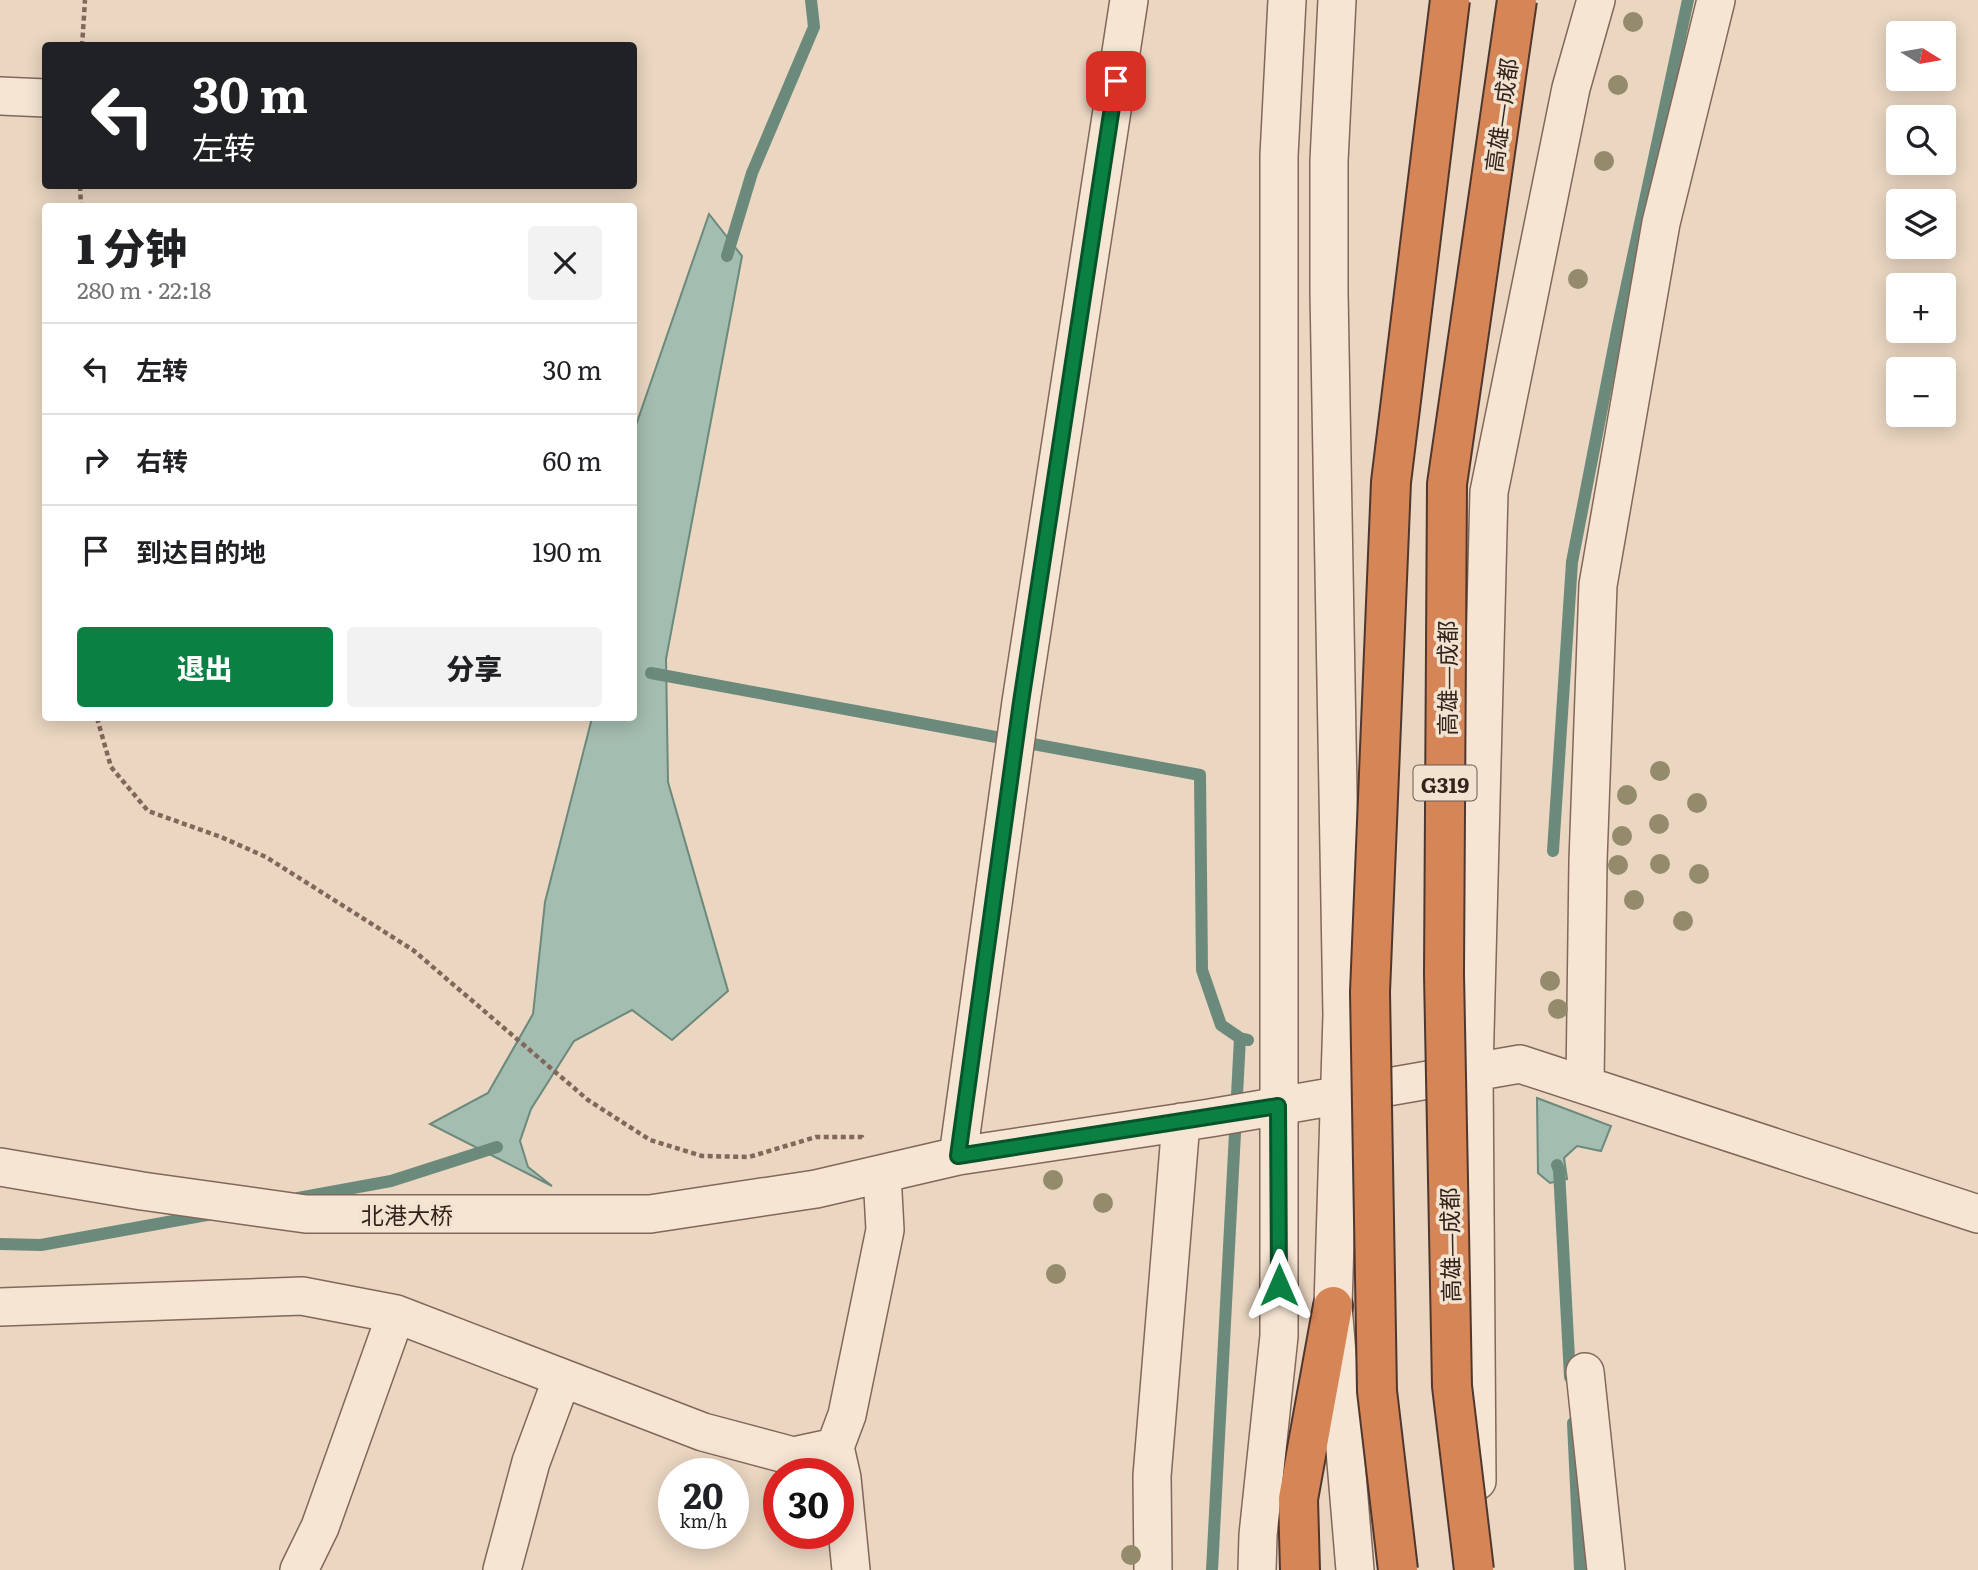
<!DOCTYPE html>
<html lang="zh">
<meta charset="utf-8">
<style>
body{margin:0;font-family:Literata,"Noto Sans SC",serif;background:#f2f2f2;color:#202124;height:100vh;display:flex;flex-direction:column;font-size:26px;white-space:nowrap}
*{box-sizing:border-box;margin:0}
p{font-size:23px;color:#757577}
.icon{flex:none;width:38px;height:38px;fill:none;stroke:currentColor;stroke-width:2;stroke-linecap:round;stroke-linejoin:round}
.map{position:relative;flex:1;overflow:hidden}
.panel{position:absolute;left:42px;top:203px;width:595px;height:518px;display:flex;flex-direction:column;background:#fff;border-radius:7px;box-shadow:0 4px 18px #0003}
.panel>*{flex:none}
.banner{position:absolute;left:42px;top:42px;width:595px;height:147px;border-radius:7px;box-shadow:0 4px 18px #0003;background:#202124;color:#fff;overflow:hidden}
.needle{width:46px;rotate:101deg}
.buttons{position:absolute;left:1886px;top:21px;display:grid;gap:14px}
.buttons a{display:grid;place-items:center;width:70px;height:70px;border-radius:7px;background:#fff;box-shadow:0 4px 18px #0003;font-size:35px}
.speed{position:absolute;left:658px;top:1458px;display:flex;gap:14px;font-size:35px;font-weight:700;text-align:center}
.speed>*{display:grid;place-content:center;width:91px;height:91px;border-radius:50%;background:#fff;box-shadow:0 4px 18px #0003;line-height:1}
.speed small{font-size:18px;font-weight:400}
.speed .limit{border:10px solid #d22;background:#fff;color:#111}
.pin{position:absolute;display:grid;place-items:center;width:60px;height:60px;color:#fff;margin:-30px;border-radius:14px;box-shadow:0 4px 10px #0006}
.me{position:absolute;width:77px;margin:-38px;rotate:0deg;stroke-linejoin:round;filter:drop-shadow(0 0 5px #0008)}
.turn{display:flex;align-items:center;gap:24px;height:147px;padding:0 35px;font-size:32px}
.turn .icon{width:91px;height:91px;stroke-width:2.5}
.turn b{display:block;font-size:49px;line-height:60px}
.round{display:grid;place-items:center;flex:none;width:74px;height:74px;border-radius:7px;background:#f2f2f2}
.headline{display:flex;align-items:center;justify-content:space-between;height:119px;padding:0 35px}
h1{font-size:42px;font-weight:800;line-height:52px}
.action{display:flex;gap:14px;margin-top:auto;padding:14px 35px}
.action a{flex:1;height:80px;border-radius:7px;background:#0b8043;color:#fff;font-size:28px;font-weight:800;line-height:80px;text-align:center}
.action a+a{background:#f2f2f2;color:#202124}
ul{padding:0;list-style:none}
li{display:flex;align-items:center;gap:21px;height:91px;padding:0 35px;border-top:2px solid #e0e0e0}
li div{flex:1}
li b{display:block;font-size:26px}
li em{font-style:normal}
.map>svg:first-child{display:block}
.water{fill:#a3bdb0;stroke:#6b8a7c;stroke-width:2}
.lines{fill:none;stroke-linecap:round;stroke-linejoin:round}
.stream{stroke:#6b8a7c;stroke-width:12}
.minor-casing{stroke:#82675a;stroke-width:40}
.highway-casing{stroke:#50372e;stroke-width:42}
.path{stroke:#82675a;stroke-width:4.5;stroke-dasharray:5 3.5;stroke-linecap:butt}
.minor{stroke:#f6e5d3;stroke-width:37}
.highway{stroke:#d58556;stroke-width:38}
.highway-bridge-casing{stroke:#50372e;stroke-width:42;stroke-linecap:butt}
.highway-bridge{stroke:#d58556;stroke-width:38}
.tree{fill:#938b6b}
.route-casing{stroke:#07532c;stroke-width:18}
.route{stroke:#0b8043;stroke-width:12}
.labels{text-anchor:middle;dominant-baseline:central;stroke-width:7;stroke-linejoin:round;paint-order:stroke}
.shield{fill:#f2e2d0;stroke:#6c5c53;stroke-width:2}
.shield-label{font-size:21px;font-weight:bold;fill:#33231d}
.street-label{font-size:23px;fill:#33231d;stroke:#f2e2d0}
</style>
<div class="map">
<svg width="1978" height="1570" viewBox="0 0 1978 1570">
<rect width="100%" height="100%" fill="#ead6c1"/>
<path class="water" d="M 709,214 L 742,256 L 666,659 L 668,782 L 728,991 L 672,1040 L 632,1010 L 574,1041 L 531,1109 L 520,1141 L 528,1167 L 552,1186 L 430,1124 L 488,1093 L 533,1014 L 545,902 L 592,718 L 634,718 L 634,431 Z
M 1537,1098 L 1611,1126 L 1601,1151 L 1577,1146 L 1564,1158 L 1567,1179 L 1550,1183 L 1538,1173 Z"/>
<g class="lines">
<path class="stream" d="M 727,256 L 752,173 L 814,27 L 811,0
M 651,673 L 1200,775 L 1202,970 L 1221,1025 L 1240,1038 L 1248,1040
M 1553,851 L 1572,562 L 1618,326 L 1688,0
M 1557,1165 L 1559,1170 L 1570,1377
M 298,1198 L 391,1181 L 497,1147
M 0,1244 L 41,1245 L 212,1214
M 1573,1423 L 1580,1570
M 1212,1570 L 1240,1038"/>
<g class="minor-casing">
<path id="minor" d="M 1337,0 L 1329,161 L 1329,292 L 1342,1015 L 1333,1306 L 1355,1570
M 0,96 L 46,98
M 1585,1084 L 1588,861 L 1598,585 L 1661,223 L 1716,0
M 958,1156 L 1021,702 L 1129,0
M 0,1167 L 142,1191 L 306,1214 L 650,1214 L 816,1189 L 958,1156 L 1210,1118 L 1520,1064 L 1978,1214
M 0,1307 L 302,1296 L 396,1314 L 703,1432 L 793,1456 L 835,1447 L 847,1415 L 885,1230 L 882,1174
M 1585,1372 L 1606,1570
M 835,1447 L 842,1478 L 851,1570
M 1477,1481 L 1474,1072 L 1489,492 L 1571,88 L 1596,0
M 299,1570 L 320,1527 L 396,1314
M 502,1570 L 531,1462 L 562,1378
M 1153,1570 L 1152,1476 L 1181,1122
M 1257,1570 L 1258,1535 L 1279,1336 L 1279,156 L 1287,0"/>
</g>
<g class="highway-casing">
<path id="highway" d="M 1300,1570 L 1298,1499 L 1333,1306"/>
</g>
<path class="path" d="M 82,46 L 85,0
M 80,186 L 81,206
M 97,718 L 111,767 L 148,811 L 221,837 L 266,857 L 413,950 L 588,1100 L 650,1140 L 702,1156 L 749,1157 L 816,1137 L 862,1137 L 863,1139"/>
<use href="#minor" class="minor"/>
<use href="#highway" class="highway"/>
<g class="highway-bridge-casing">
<path id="highway-bridge" d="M 1398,1570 L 1377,1391 L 1370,992 L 1391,482 L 1450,0
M 1474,1570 L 1452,1386 L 1444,974 L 1447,484 L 1517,0"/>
</g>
<use href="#highway-bridge" class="highway-bridge"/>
</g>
<g class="tree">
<circle cx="1633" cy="22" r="10"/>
<circle cx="1618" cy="85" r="10"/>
<circle cx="1604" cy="161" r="10"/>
<circle cx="1578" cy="279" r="10"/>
<circle cx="1660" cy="771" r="10"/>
<circle cx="1627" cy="795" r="10"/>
<circle cx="1697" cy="803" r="10"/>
<circle cx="1659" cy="824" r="10"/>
<circle cx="1622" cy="836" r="10"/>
<circle cx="1660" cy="864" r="10"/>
<circle cx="1618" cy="865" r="10"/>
<circle cx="1699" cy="874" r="10"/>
<circle cx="1634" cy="900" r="10"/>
<circle cx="1683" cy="921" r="10"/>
<circle cx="1550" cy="981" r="10"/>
<circle cx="1558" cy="1009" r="10"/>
<circle cx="1053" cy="1180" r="10"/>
<circle cx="1103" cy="1203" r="10"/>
<circle cx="1056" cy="1274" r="10"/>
<circle cx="1131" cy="1555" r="10"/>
</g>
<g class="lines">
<g class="route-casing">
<path id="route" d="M 1116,81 L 1021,702 L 958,1156 L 1278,1106 L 1279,1285"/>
</g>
<use href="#route" class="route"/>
</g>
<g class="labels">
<rect class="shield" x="1413.5" y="765.5" width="63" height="35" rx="5"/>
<g class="shield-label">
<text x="1445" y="783">G319</text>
</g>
<g class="street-label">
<text transform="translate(1500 115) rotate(-82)">高雄—成都</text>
<text transform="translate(1446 678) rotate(-90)">高雄—成都</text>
<text x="407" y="1214">北港大桥</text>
<text transform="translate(1449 1245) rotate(-91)">高雄—成都</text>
</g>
</g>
</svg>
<div class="buttons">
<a><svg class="needle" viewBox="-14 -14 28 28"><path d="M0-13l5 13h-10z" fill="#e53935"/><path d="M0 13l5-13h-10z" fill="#757577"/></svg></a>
<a><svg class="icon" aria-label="search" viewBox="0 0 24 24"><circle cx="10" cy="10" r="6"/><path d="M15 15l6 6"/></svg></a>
<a><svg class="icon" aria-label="layers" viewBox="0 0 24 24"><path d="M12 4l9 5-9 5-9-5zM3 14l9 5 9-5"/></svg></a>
<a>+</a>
<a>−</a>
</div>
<div class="speed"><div>20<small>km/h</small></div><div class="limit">30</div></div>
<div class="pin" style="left:1116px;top:81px;background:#d93025"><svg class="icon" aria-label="arrive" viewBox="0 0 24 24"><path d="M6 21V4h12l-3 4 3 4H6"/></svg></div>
<svg class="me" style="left:1279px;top:1285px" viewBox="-20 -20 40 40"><path d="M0-17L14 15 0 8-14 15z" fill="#0b8043" stroke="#fff" stroke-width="4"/></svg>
<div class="banner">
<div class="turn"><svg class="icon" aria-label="left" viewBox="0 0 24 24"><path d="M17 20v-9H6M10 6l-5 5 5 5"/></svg><div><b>30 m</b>左转</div></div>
</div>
<section class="panel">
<div class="headline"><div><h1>1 分钟</h1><p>280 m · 22:18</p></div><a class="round"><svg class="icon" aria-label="close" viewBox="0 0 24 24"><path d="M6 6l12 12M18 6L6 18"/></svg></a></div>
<ul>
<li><svg class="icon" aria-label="left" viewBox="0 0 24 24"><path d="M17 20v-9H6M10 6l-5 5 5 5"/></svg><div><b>左转</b></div><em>30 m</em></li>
<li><svg class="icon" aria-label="right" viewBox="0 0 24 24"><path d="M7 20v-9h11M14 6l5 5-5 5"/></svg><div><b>右转</b></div><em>60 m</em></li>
<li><svg class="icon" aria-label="arrive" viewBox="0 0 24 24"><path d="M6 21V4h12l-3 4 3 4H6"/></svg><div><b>到达目的地</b></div><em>190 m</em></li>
</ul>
<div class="action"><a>退出</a><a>分享</a></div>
</section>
</div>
